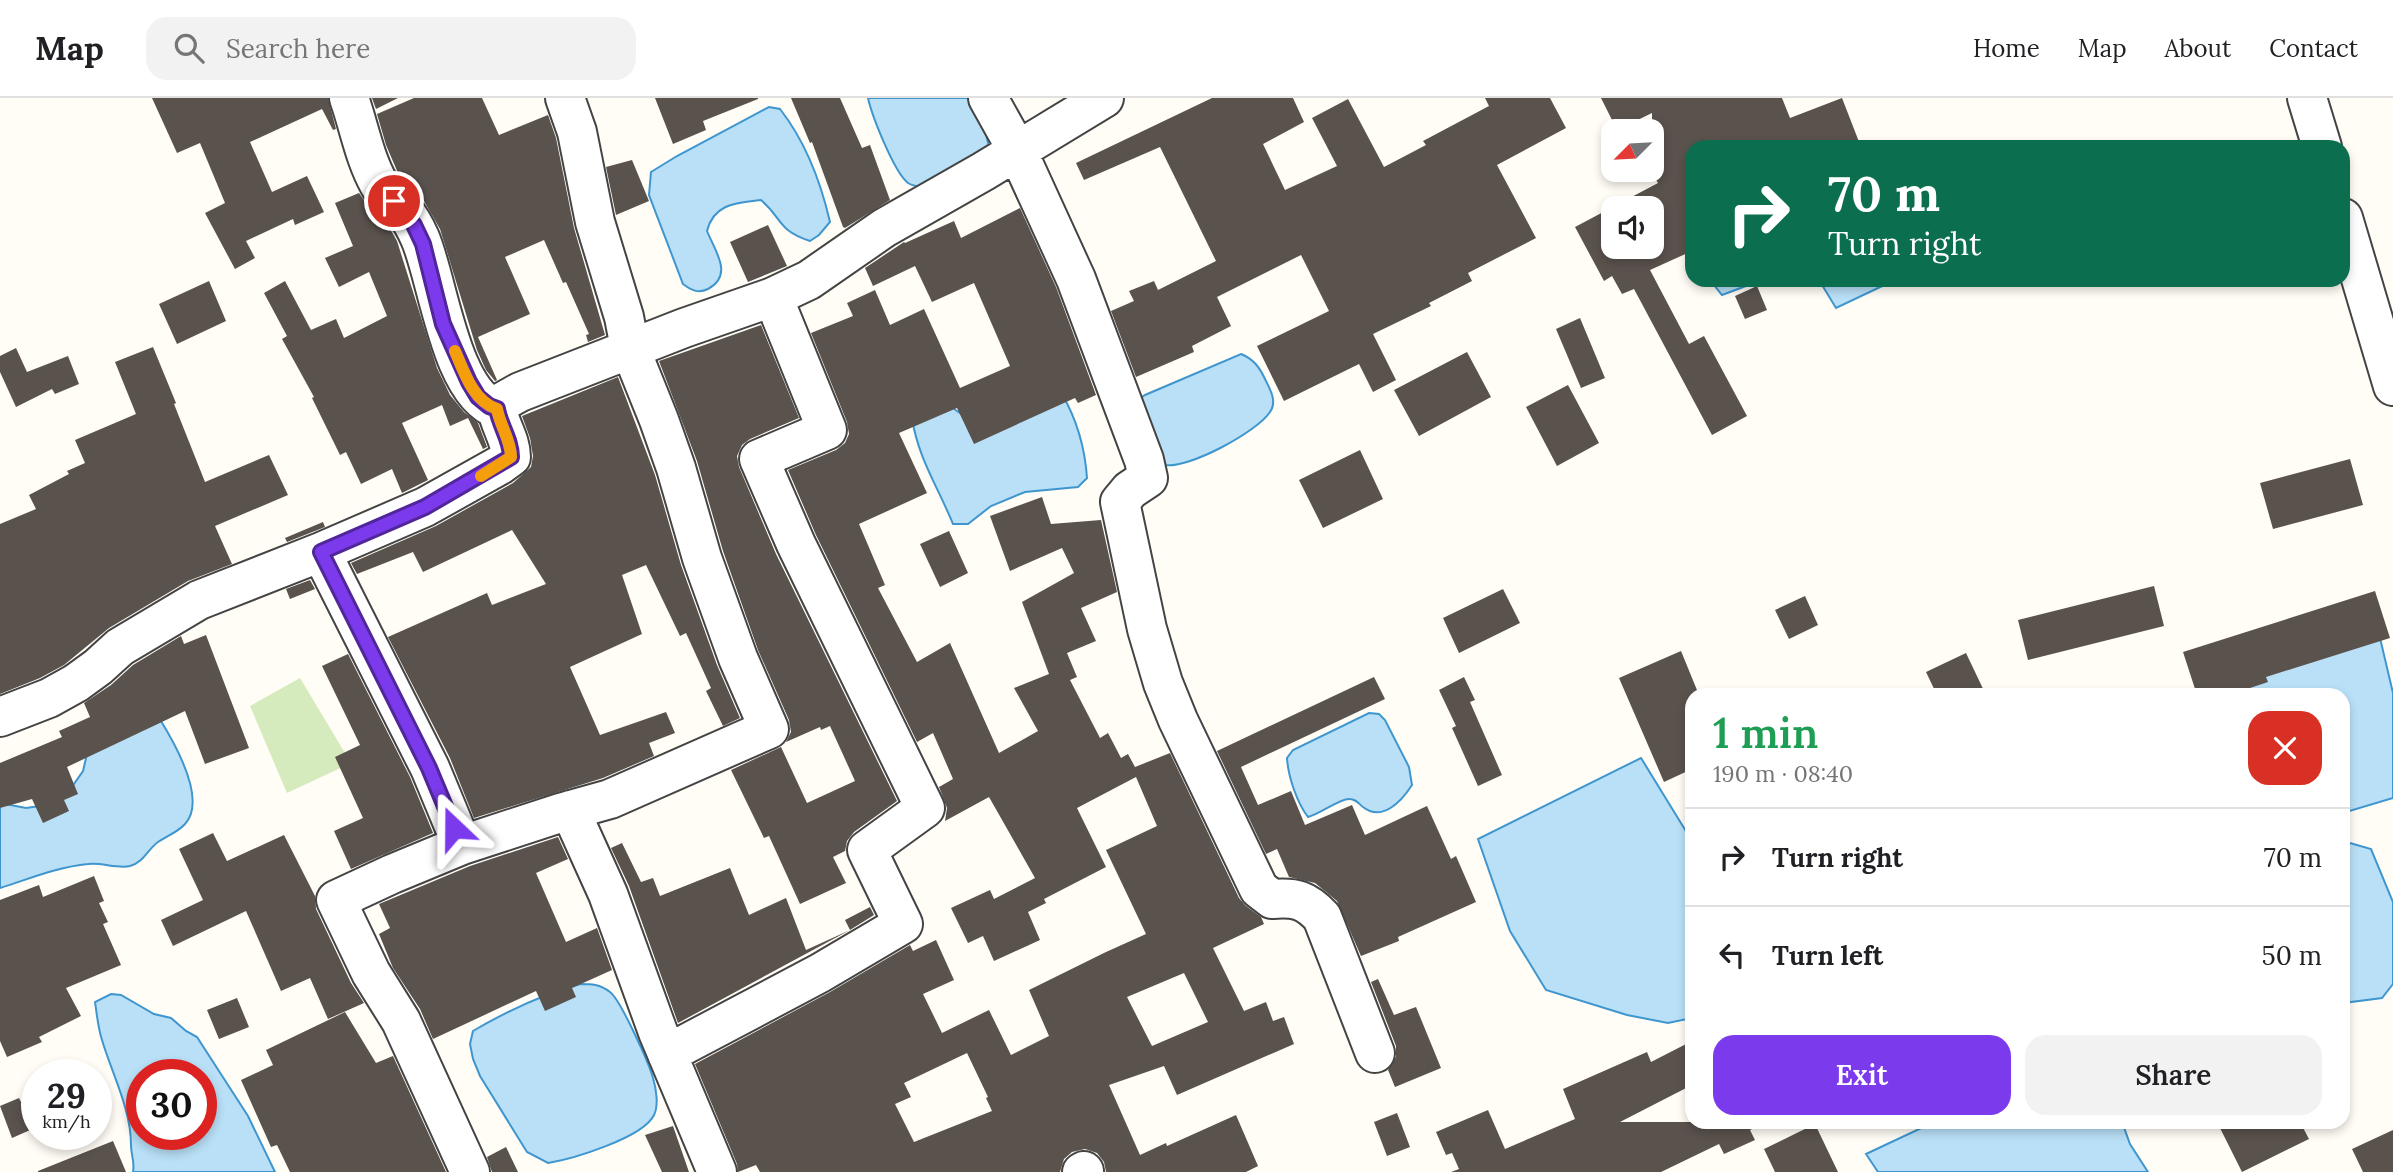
<!DOCTYPE html>
<meta charset="utf-8">
<style>
body{margin:0;font-family:Lora,serif;background:#f2f2f2;color:#202124;height:100vh;display:flex;flex-direction:column;font-size:26px;white-space:nowrap}
*{box-sizing:border-box;margin:0}
p{font-size:23px;color:#757577}
.icon{flex:none;width:38px;height:38px;fill:none;stroke:currentColor;stroke-width:2;stroke-linecap:round;stroke-linejoin:round}
.map{position:relative;flex:1;overflow:hidden}
.sheet{position:absolute;left:1685px;top:590px;width:665px;height:441px;display:flex;flex-direction:column;background:#fff;border-radius:21px;box-shadow:0 4px 10px #0003}
.sheet>*{flex:none}
.top-card{position:absolute;left:1685px;top:42px;width:665px;height:147px;border-radius:21px;box-shadow:0 4px 10px #0003;background:#0b6e4f;color:#fff;overflow:hidden}
.needle{width:46px;rotate:246deg}
.controls{position:absolute;left:1601px;top:21px;display:grid;gap:14px}
.controls a{display:grid;place-items:center;width:63px;height:63px;border-radius:14px;background:#fff;box-shadow:0 4px 10px #0003;font-size:35px}
.speed{position:absolute;left:21px;top:961px;display:flex;gap:14px;font-size:35px;font-weight:700;text-align:center}
.speed>*{display:grid;place-content:center;width:91px;height:91px;border-radius:50%;background:#fff;box-shadow:0 4px 10px #0003;line-height:1}
.speed small{font-size:18px;font-weight:400}
.speed .limit{border:10px solid #d22;background:#fff;color:#111}
.pin{position:absolute;display:grid;place-items:center;width:60px;height:60px;color:#fff;margin:-30px;border:4px solid #fff;border-radius:50%;box-shadow:0 2px 7px #0007}
.me{position:absolute;width:77px;margin:-38px;rotate:337deg;stroke-linejoin:round;filter:drop-shadow(0 0 5px #0008)}
.turn{display:flex;align-items:center;gap:24px;height:147px;padding:0 28px;font-size:32px}
.turn .icon{width:91px;height:91px;stroke-width:2.5}
.turn b{display:block;font-size:49px;line-height:60px}
.round{display:grid;place-items:center;flex:none;width:74px;height:74px;border-radius:21px;background:#f2f2f2}
.summary{display:flex;align-items:center;justify-content:space-between;height:119px;padding:0 28px}
h1{font-size:42px;font-weight:600;line-height:52px;color:#1e9e55}
.primary-button{display:flex;gap:14px;margin-top:auto;padding:14px 28px}
.primary-button a{flex:1;height:80px;border-radius:21px;background:#7c3aed;color:#fff;font-size:28px;font-weight:600;line-height:80px;text-align:center}
.primary-button a+a{background:#f2f2f2;color:#202124}
ul{padding:0;list-style:none}
li{display:flex;align-items:center;gap:21px;height:98px;padding:0 28px;border-top:2px solid #e0e0e0}
li div{flex:1}
li b{display:block;font-size:26px}
li em{font-style:normal}
header{display:flex;align-items:center;gap:42px;box-sizing:border-box;height:98px;padding:0 35px;background:#fff;border-bottom:2px solid #e0e0e0}
header strong{font-size:33px}
nav{display:flex;gap:38px;margin-inline-start:auto;font-size:24px}
.search{width:490px;height:63px;background:#f2f2f2;display:flex;align-items:center;gap:18px;box-sizing:border-box;padding:0 24px;border-radius:21px;color:#757577;font-size:26px}
.map>svg:first-child{display:block}
.green{fill:#d5ebbd}
.water{fill:#b9e0f7;stroke:#3f96cf;stroke-width:2;fill-rule:evenodd}
.building{fill:#5a524d;fill-rule:evenodd}
.lines{fill:none;stroke-linecap:round;stroke-linejoin:round}
.minor-casing{stroke:#444;stroke-width:42}
.minor{stroke:#fff;stroke-width:38}
.route-casing{stroke:#51269a;stroke-width:18}
.route{stroke:#7c3aed;stroke-width:12}
.slow{stroke:#f59e0b;stroke-width:12}
</style>
<header>
<strong>Map</strong>
<div class="search"><svg class="icon" aria-label="search" viewBox="0 0 24 24"><circle cx="10" cy="10" r="6"/><path d="M15 15l6 6"/></svg>Search here</div>
<nav><a>Home</a><a>Map</a><a>About</a><a>Contact</a></nav>
</header>
<div class="map">
<svg width="2393" height="1074" viewBox="0 0 2393 1074">
<rect width="100%" height="100%" fill="#fffdf5"/>
<path class="green" d="M 300,580 L 351,665 L 287,695 L 250,608 Z"/>
<path class="water" d="M 868,0 L 972,0 L 984,27 L 989,49 L 929,90 C 922,89 914,89 908,85 C 894,74 872,18 868,0 Z
M 769,9 L 780,11 C 805,43 821,85 830,124 L 819,137 L 810,143 C 777,132 783,121 761,102 C 737,105 714,105 707,133 C 715,153 734,177 708,191 C 698,196 691,192 683,186 L 649,97 L 651,74 L 677,58 Z
M 1710,182 L 1762,182 L 1722,197 Z
M 1819,182 L 1895,182 L 1836,210 Z
M 1241,256 C 1254,261 1260,270 1266,283 C 1271,293 1277,304 1270,314 C 1257,334 1188,371 1165,367 L 1136,303 L 1145,297 Z
M 1062,296 C 1077,322 1085,350 1087,380 L 1078,389 L 1025,394 L 991,408 L 968,426 L 953,426 C 938,389 918,360 912,320 L 950,308 L 964,318 Z
M 2376,523 L 2393,595 L 2393,700 L 2343,715 L 2343,597 L 2220,597 Z
M 1369,615 L 1379,616 L 1385,622 L 1409,669 L 1412,687 C 1401,704 1382,724 1363,709 C 1358,705 1356,701 1349,701 C 1339,701 1320,716 1308,719 C 1297,705 1288,678 1287,660 L 1293,652 Z
M 161,623 C 175,646 207,702 185,726 C 178,734 167,738 158,744 C 148,751 144,764 130,768 C 117,771 101,764 88,766 C 57,769 29,781 0,790 L 0,705 L 26,710 L 47,707 L 69,693 L 83,673 L 87,656 Z
M 1641,660 L 1692,743 L 1692,920 L 1668,925 L 1627,917 L 1546,892 L 1510,833 L 1478,741 Z
M 2343,743 L 2371,751 L 2393,804 L 2393,886 L 2382,900 L 2343,905 Z
M 580,886 C 591,886 600,886 610,894 C 620,901 649,965 653,980 C 656,990 659,1007 654,1017 C 643,1040 572,1061 548,1065 L 527,1054 L 480,978 L 473,961 L 470,946 L 473,933 C 507,913 541,897 580,886 Z
M 111,896 L 121,897 L 154,916 L 171,920 L 186,933 L 197,939 L 248,1018 L 275,1074 L 133,1074 C 135,1064 131,1057 131,1047 C 131,1011 112,976 102,942 C 98,930 97,917 95,904 ZM 142,976 L 201,976 L 201,1036 L 142,1036 Z
M 1934,1024 L 2122,1024 L 2130,1046 L 2148,1074 L 1878,1074 L 1866,1056 Z"/>
<path class="building" d="M 152,0 L 328,0 L 336,31 L 333,32 L 322,11 L 250,44 L 272,94 L 307,78 L 324,114 L 295,127 L 293,121 L 246,143 L 255,160 L 235,171 L 205,115 L 225,105 L 200,45 L 177,55 Z
M 372,0 L 398,0 L 376,11 Z
M 414,0 L 482,0 L 499,37 L 548,17 L 556,40 L 574,130 L 605,237 L 588,244 L 586,237 L 589,236 L 566,184 L 563,185 L 544,142 L 505,159 L 530,216 L 478,239 L 497,282 L 495,283 L 486,272 L 477,252 L 440,131 L 424,103 L 398,75 L 386,47 L 377,16 Z
M 655,0 L 758,0 L 758,1 L 703,23 L 706,32 L 673,46 Z
M 791,0 L 840,0 L 862,50 L 870,47 L 890,102 L 845,130 L 843,129 L 812,44 L 810,45 Z
M 1212,0 L 1293,0 L 1304,24 L 1263,46 L 1285,92 L 1337,68 L 1312,20 L 1348,1 L 1384,69 L 1426,47 L 1423,43 L 1489,8 L 1485,0 L 1550,0 L 1566,30 L 1497,67 L 1536,140 L 1468,175 L 1472,183 L 1429,205 L 1431,208 L 1373,236 L 1396,282 L 1373,294 L 1359,266 L 1284,303 L 1257,248 L 1329,213 L 1301,157 L 1217,199 L 1231,228 L 1192,248 L 1194,254 L 1136,279 L 1111,213 L 1134,203 L 1129,193 L 1154,183 L 1158,192 L 1216,163 L 1160,49 L 1084,82 L 1076,65 Z
M 1601,0 L 1782,0 L 1790,20 L 1842,0 L 1861,49 L 1692,49 L 1692,153 L 1650,172 L 1689,246 L 1704,238 L 1747,318 L 1712,337 L 1634,191 L 1622,196 L 1612,178 L 1604,183 L 1575,129 L 1658,85 L 1652,75 L 1652,15 L 1617,32 ZM 1614,110 L 1652,110 L 1652,149 L 1614,149 Z
M 632,62 L 649,103 L 616,117 L 606,69 Z
M 359,95 L 368,108 L 389,129 L 397,143 L 437,270 L 450,297 L 464,314 L 478,325 L 487,349 L 483,351 L 468,320 L 450,328 L 442,307 L 402,325 L 428,382 L 402,395 L 392,371 L 361,386 L 346,354 L 340,357 L 312,300 L 314,299 L 282,241 L 287,238 L 264,195 L 285,183 L 311,232 L 336,221 L 344,240 L 387,218 L 369,174 L 339,189 L 325,160 L 353,148 L 335,105 Z
M 1020,110 L 1056,189 L 1096,297 L 1078,305 L 1075,300 L 974,346 L 957,310 L 899,335 L 927,395 L 859,426 L 885,487 L 878,490 L 917,564 L 950,545 L 999,655 L 1038,633 L 1014,590 L 1049,576 L 1022,504 L 1074,475 L 1062,450 L 1010,473 L 990,418 L 1042,399 L 1051,426 L 1101,422 L 1117,494 L 1081,510 L 1096,543 L 1067,555 L 1077,579 L 1070,582 L 1100,640 L 1108,635 L 1121,660 L 1128,656 L 1135,669 L 1170,655 L 1239,800 L 1246,808 L 1261,819 L 1264,826 L 1213,850 L 1244,913 L 1266,904 L 1273,923 L 1284,919 L 1294,946 L 1177,997 L 1164,968 L 1109,987 L 1140,1057 L 1166,1045 L 1167,1048 L 1236,1017 L 1258,1068 L 1246,1074 L 1106,1074 L 1104,1064 L 1097,1055 L 1085,1051 L 1072,1054 L 1064,1061 L 1060,1074 L 760,1074 L 756,1067 L 738,1074 L 737,1066 L 695,966 L 830,894 L 910,847 L 913,853 L 936,842 L 954,882 L 923,896 L 942,935 L 989,912 L 1011,957 L 1049,938 L 1029,892 L 1106,854 L 1146,836 L 1106,752 L 1157,728 L 1136,679 L 1077,710 L 1106,769 L 1044,801 L 1046,805 L 1028,814 L 1040,842 L 994,863 L 983,838 L 968,845 L 951,810 L 990,792 L 994,801 L 1035,780 L 989,699 L 945,723 L 947,710 L 939,689 L 953,681 L 933,635 L 917,644 L 816,437 L 788,372 L 836,352 L 845,345 L 849,336 L 847,324 L 811,235 L 853,218 L 847,205 L 875,192 L 890,227 L 924,211 L 960,290 L 1010,268 L 974,185 L 932,204 L 915,168 L 873,188 L 865,170 L 904,144 L 905,145 L 954,123 L 961,140 ZM 1184,875 L 1208,924 L 1152,948 L 1127,899 ZM 967,955 L 988,999 L 986,1000 L 992,1013 L 914,1044 L 895,1006 L 911,999 L 904,985 Z
M 768,127 L 787,168 L 748,184 L 730,144 Z
M 209,183 L 226,223 L 177,246 L 159,206 Z
M 1757,188 L 1767,212 L 1745,221 L 1735,198 Z
M 1580,220 L 1605,280 L 1581,290 L 1556,231 Z
M 761,227 L 799,320 L 750,341 L 742,347 L 737,358 L 739,369 L 776,456 L 897,703 L 854,734 L 847,743 L 845,753 L 833,759 L 846,785 L 800,806 L 769,738 L 764,740 L 731,672 L 781,649 L 807,705 L 855,683 L 830,628 L 821,632 L 820,629 L 786,644 L 791,634 L 789,622 L 758,552 L 723,453 L 697,363 L 659,263 Z
M 153,249 L 176,305 L 174,306 L 205,384 L 269,357 L 288,397 L 215,428 L 232,466 L 188,483 L 109,530 L 64,567 L 40,580 L 0,596 L 0,426 L 36,411 L 29,397 L 69,376 L 67,373 L 85,365 L 75,342 L 136,316 L 115,264 Z
M 16,250 L 27,274 L 68,258 L 79,286 L 55,296 L 52,291 L 16,309 L 0,274 L 0,258 Z
M 1467,254 L 1491,299 L 1419,338 L 1394,292 Z
M 618,279 L 655,377 L 681,467 L 717,567 L 740,620 L 723,628 L 706,593 L 711,590 L 686,535 L 680,538 L 646,467 L 622,477 L 642,536 L 570,569 L 600,637 L 666,614 L 675,635 L 649,645 L 654,658 L 603,680 L 474,720 L 450,660 L 388,539 L 487,495 L 492,507 L 546,486 L 512,432 L 423,474 L 413,454 L 357,476 L 351,465 L 436,428 L 513,385 L 531,369 L 533,358 L 530,340 L 522,318 Z
M 1568,287 L 1599,345 L 1557,368 L 1526,309 Z
M 1360,352 L 1383,401 L 1323,430 L 1299,382 Z
M 2350,361 L 2363,407 L 2273,431 L 2260,385 Z
M 323,424 L 325,429 L 287,444 L 285,440 Z
M 949,433 L 968,475 L 940,489 L 920,446 Z
M 310,482 L 315,491 L 290,501 L 286,491 Z
M 2154,488 L 2164,528 L 2028,562 L 2018,522 Z
M 1503,491 L 1520,525 L 1459,555 L 1443,520 Z
M 2375,493 L 2390,540 L 2266,579 L 2268,584 L 2229,597 L 2197,597 L 2183,554 Z
M 1805,498 L 1818,527 L 1789,541 L 1775,512 Z
M 206,537 L 249,650 L 205,666 L 185,613 L 67,669 L 78,696 L 64,702 L 69,713 L 43,725 L 32,701 L 0,710 L 0,665 L 62,639 L 59,633 L 90,619 L 84,605 L 111,587 L 133,567 L 181,538 L 184,546 Z
M 1681,553 L 1699,597 L 1692,597 L 1692,671 L 1664,684 L 1619,580 Z
M 1966,555 L 1986,597 L 1937,597 L 1926,574 Z
M 348,556 L 410,679 L 433,735 L 351,771 L 334,733 L 363,720 L 335,659 L 360,647 L 322,568 Z
M 1374,579 L 1385,601 L 1241,669 L 1258,707 L 1291,693 L 1305,727 L 1352,707 L 1365,737 L 1427,708 L 1451,761 L 1456,758 L 1476,804 L 1398,839 L 1399,843 L 1361,858 L 1337,803 L 1315,785 L 1289,779 L 1277,751 L 1266,756 L 1217,653 Z
M 1464,579 L 1475,602 L 1470,604 L 1502,677 L 1478,688 L 1452,630 L 1456,628 L 1439,592 Z
M 213,735 L 227,763 L 284,737 L 315,798 L 316,811 L 351,885 L 364,905 L 328,921 L 310,880 L 281,893 L 246,813 L 173,848 L 161,822 L 203,802 L 179,751 Z
M 558,739 L 568,761 L 536,775 L 566,844 L 597,830 L 612,872 L 572,890 L 576,899 L 545,913 L 536,893 L 433,941 L 420,911 L 393,870 L 379,836 L 390,830 L 379,806 L 470,768 Z
M 622,745 L 641,784 L 653,780 L 660,798 L 730,770 L 749,817 L 786,800 L 806,852 L 850,832 L 678,925 L 629,788 L 611,750 Z
M 94,778 L 104,803 L 99,805 L 108,824 L 103,826 L 121,867 L 66,890 L 81,918 L 39,939 L 42,944 L 7,959 L 0,943 L 0,802 L 39,787 L 43,799 Z
M 870,809 L 874,817 L 850,832 L 845,822 Z
M 1378,881 L 1394,917 L 1416,909 L 1441,970 L 1395,989 L 1388,972 L 1396,959 L 1396,948 L 1371,884 Z
M 237,900 L 249,929 L 219,941 L 207,912 Z
M 345,914 L 376,965 L 393,958 L 446,1074 L 290,1074 L 277,1047 L 271,1049 L 241,982 L 273,967 L 266,952 Z
M 1692,943 L 1692,987 L 1620,1024 L 1767,1024 L 1750,1032 L 1755,1042 L 1724,1056 L 1719,1046 L 1661,1074 L 1451,1074 L 1459,1071 L 1452,1055 L 1446,1057 L 1436,1034 L 1488,1012 L 1505,1051 L 1575,1021 L 1563,991 L 1647,954 L 1651,964 Z
M 37,996 L 37,1029 L 12,1040 L 0,1008 L 19,1000 L 21,1004 Z
M 1397,1015 L 1410,1049 L 1387,1058 L 1374,1024 Z
M 2217,1024 L 2300,1024 L 2309,1041 L 2242,1074 Z
M 1815,1026 L 1838,1074 L 1775,1074 L 1764,1051 Z
M 673,1028 L 689,1074 L 662,1074 L 645,1037 Z
M 2393,1032 L 2393,1074 L 2363,1074 L 2352,1051 Z
M 113,1043 L 126,1074 L 38,1074 L 38,1073 Z
M 506,1049 L 518,1074 L 492,1074 L 487,1059 Z"/>
<g class="lines">
<g class="minor-casing">
<path id="minor" d="M 349,0 C 359,28 364,59 379,86 C 384,96 396,104 404,113 C 411,121 416,131 420,140 C 438,181 450,295 497,311
M 988,0 L 1017,52 L 1076,181 L 1144,362 L 1148,380 L 1130,392 L 1120,404 L 1147,531 L 1163,585 L 1178,622 L 1259,791 L 1272,801 C 1296,799 1306,802 1322,819 L 1375,955
M 2307,0 L 2322,49
M 2343,120 L 2393,288
M 321,454 L 430,670 L 462,747 L 392,776 L 336,802 L 371,875 L 401,923 L 470,1074
M 0,619 L 49,600 L 76,585 L 98,569 L 120,549 L 199,502 L 321,454 L 425,409 L 500,367 L 511,359 C 511,342 500,328 497,311 L 502,304 L 520,294 L 684,230 L 773,199 L 809,182 L 884,130 L 984,73 L 1104,0
M 570,712 L 608,796 L 658,934 L 717,1074
M 462,747 L 560,715 L 610,701 L 769,631 L 738,560 L 702,460 L 676,370 L 659,322 L 630,250 L 624,219 L 595,124 L 577,34 L 565,0
M 667,956 L 820,875 L 903,826 L 867,752 L 925,710 L 796,446 L 759,361 L 827,332 L 773,199
M 1082,1074 L 1084,1073"/>
</g>
<use href="#minor" class="minor"/>
</g>
<g class="lines">
<g class="route-casing">
<path id="route" d="M 394,103 L 414,127 L 423,146 L 443,226 L 469,284 L 478,299 L 489,308 L 497,311 C 500,328 511,342 511,359 L 425,409 L 321,454 L 429,670 L 454,730"/>
</g>
<use href="#route" class="route"/>
<path class="slow" d="M 455,253 C 464,274 473,303 497,311 C 500,328 511,342 511,359 L 481,378"/>
</g>
</svg>
<div class="controls">
<a><svg class="needle" viewBox="-14 -14 28 28"><path d="M0-13l5 13h-10z" fill="#e53935"/><path d="M0 13l5-13h-10z" fill="#757577"/></svg></a>
<a><svg class="icon" aria-label="sound" viewBox="0 0 24 24"><path d="M4 9h4l5-4v14l-5-4H4zM17 9q2 3 0 6"/></svg></a>
</div>
<div class="speed"><div>29<small>km/h</small></div><div class="limit">30</div></div>
<div class="pin" style="left:394px;top:103px;background:#d93025"><svg class="icon" aria-label="arrive" viewBox="0 0 24 24"><path d="M6 21V4h12l-3 4 3 4H6"/></svg></div>
<svg class="me" style="left:454px;top:730px" viewBox="-20 -20 40 40"><path d="M0-17L14 15 0 8-14 15z" fill="#7c3aed" stroke="#fff" stroke-width="4"/></svg>
<div class="top-card">
<div class="turn"><svg class="icon" aria-label="right" viewBox="0 0 24 24"><path d="M7 20v-9h11M14 6l5 5-5 5"/></svg><div><b>70 m</b>Turn right</div></div>
</div>
<section class="sheet">
<div class="summary"><div><h1>1 min</h1><p>190 m · 08:40</p></div><a class="round" style="background:#d93025;color:#fff"><svg class="icon" aria-label="close" viewBox="0 0 24 24"><path d="M6 6l12 12M18 6L6 18"/></svg></a></div>
<ul>
<li><svg class="icon" aria-label="right" viewBox="0 0 24 24"><path d="M7 20v-9h11M14 6l5 5-5 5"/></svg><div><b>Turn right</b></div><em>70 m</em></li>
<li><svg class="icon" aria-label="left" viewBox="0 0 24 24"><path d="M17 20v-9H6M10 6l-5 5 5 5"/></svg><div><b>Turn left</b></div><em>50 m</em></li>
</ul>
<div class="primary-button"><a>Exit</a><a>Share</a></div>
</section>
</div>
